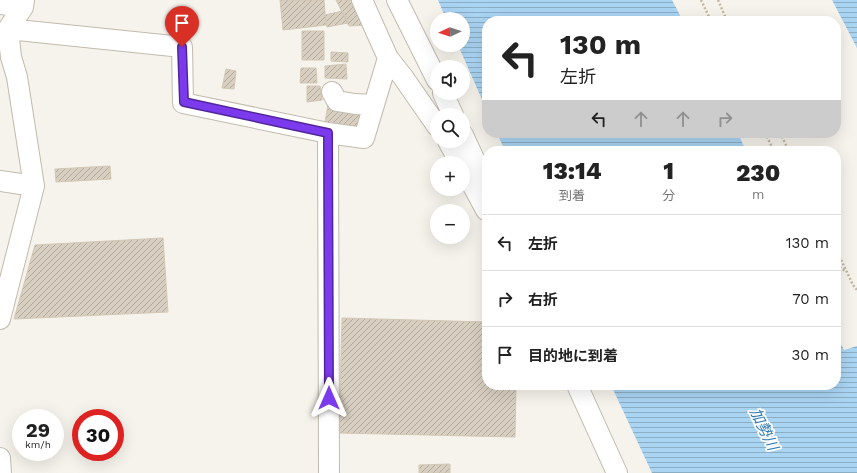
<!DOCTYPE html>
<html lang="ja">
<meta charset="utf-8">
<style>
body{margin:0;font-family:"Work Sans","Noto Sans JP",sans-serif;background:#f6f6f6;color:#222;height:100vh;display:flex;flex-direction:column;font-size:15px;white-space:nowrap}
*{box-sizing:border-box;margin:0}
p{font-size:13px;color:#767676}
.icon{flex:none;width:22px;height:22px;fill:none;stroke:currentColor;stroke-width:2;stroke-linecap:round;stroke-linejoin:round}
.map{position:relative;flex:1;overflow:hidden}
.drawer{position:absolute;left:482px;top:146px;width:359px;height:244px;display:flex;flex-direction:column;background:#fff;border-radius:16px;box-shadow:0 4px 16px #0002}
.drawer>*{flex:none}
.hud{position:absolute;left:482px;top:16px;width:359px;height:122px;border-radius:16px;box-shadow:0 4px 16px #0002;background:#fff;color:#222;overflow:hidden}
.needle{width:26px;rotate:266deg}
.fabs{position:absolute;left:430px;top:12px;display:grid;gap:8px}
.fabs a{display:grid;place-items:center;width:40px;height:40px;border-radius:50%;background:#fff;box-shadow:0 4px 16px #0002;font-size:20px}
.speed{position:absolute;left:12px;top:409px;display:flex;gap:8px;font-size:20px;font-weight:700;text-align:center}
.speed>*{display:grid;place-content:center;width:52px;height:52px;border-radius:50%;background:#fff;box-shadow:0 4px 16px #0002;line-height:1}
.speed small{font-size:10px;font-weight:400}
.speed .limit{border:6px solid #d22;background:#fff;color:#111}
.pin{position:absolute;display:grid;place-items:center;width:34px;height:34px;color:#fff;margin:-41px -17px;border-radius:50% 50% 50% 0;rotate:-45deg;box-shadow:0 0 4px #0007}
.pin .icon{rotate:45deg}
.me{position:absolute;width:44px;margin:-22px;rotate:0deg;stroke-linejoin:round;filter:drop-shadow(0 0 3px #0008)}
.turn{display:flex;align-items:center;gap:14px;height:84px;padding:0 12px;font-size:18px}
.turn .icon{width:52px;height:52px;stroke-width:2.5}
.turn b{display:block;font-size:28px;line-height:34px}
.lanes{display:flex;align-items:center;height:38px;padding:0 12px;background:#0003;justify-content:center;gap:20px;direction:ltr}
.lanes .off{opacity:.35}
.eta{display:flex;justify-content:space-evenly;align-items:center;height:68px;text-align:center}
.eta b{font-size:24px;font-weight:800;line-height:28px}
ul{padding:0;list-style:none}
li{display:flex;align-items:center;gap:12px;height:56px;padding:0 12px;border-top:1px solid #e0e0e0}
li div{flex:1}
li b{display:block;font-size:15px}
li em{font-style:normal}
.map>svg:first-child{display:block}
.water{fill:url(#water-rules)}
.building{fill:url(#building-hatch);stroke:#d3c7b4}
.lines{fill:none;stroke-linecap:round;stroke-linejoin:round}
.minor-casing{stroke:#c2bbae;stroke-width:22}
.path{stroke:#c4b79f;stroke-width:2.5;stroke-dasharray:2 2;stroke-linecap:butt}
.minor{stroke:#fff;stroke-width:20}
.route-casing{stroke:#51269a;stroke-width:10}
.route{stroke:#7c3aed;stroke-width:7}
.labels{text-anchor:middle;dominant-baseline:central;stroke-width:3.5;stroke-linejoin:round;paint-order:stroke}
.water-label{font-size:15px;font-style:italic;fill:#2e7ab2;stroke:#fff}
</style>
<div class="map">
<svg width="857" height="473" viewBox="0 0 857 473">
<defs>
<pattern id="water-rules" width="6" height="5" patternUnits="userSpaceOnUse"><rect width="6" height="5" fill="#a9d4f2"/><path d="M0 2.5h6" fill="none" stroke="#8caec5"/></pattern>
<pattern id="building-hatch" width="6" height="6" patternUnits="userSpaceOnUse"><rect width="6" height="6" fill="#d8cfc1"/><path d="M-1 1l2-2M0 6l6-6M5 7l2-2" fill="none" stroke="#b1aa9e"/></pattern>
</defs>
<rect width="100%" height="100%" fill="#f6f3ec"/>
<path class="water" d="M 438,0 L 672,0 L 683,21 L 487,21 L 487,111 L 458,45 L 463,45 L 463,19 L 446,19 Z
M 832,0 L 857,0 L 857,48 Z
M 497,133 L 738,133 L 746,151 L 505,151 Z
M 836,334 L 844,350 L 857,346 L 857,473 L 652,473 L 611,385 L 836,385 Z"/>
<path class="building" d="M 280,0 L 324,0 L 326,25 L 283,30 Z
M 336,0 L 354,0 L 366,25 L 349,26 Z
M 342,11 L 348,23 L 327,27 L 325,15 Z
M 302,31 L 324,31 L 324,60 L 302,60 Z
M 331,52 L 348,53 L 348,62 L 331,61 Z
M 346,64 L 347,79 L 325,78 L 325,66 Z
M 301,68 L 316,68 L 317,83 L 300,83 Z
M 226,69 L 236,71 L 234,89 L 222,88 Z
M 307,86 L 320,86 L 322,100 L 307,102 Z
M 328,105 L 360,112 L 357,129 L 325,122 Z
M 110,166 L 111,179 L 56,182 L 55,169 Z
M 163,238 L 168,312 L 14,319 L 35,245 Z
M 342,318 L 487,322 L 487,385 L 516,385 L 515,437 L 339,433 Z
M 450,464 L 450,473 L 419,473 L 419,465 Z"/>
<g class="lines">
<g class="minor-casing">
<path id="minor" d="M 362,0 L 388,58 L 403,77 L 437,126
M 397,0 L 437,80
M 0,4 L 23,7
M 8,29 L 182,47 L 183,103 L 328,133 L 364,138 L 388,58
M 332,92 L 337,101 L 355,104 L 374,105
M 443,93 L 453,115
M 328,133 L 329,473
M 463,135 L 487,187
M 448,141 L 460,163
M 467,175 L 486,210 L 487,210
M 0,181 L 34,186
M 0,319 L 34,186 L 17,77 L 11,57 L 8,29 L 23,7 L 24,0
M 577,385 L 617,473
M 0,458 L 1,473"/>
</g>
<path class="path" d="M 701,0 L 711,21
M 718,0 L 727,21
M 765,133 L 774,151
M 780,133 L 789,151
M 836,249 L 853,285 L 857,290
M 836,265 L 847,272"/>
<use href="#minor" class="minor"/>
</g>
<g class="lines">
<g class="route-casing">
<path id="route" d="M 182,47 L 184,102 L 328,133 L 329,398"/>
</g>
<use href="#route" class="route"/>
</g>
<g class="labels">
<g class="water-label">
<text transform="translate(764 429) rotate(64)">加勢川</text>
</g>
</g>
</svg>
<div class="fabs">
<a><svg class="needle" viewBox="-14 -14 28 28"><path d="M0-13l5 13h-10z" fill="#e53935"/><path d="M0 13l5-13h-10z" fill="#767676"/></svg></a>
<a><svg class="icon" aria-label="sound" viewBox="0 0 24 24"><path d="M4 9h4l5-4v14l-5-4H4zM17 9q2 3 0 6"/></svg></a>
<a><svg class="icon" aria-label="search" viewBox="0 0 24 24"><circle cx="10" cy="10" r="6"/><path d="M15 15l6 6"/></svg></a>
<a>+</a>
<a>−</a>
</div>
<div class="speed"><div>29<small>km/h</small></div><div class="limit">30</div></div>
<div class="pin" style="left:182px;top:47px;background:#d93025"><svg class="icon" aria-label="arrive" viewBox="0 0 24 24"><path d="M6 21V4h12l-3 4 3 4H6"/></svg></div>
<svg class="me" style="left:329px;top:398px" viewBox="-20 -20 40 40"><path d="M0-17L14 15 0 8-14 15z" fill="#7c3aed" stroke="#fff" stroke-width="4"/></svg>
<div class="hud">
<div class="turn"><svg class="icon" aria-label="left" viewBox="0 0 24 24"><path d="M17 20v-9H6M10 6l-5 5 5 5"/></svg><div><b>130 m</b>左折</div></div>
<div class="lanes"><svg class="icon" aria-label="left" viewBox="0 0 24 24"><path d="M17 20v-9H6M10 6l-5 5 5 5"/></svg><svg class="icon off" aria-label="ahead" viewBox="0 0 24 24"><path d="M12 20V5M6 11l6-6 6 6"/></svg><svg class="icon off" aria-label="ahead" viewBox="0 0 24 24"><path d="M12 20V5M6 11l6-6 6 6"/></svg><svg class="icon off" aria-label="right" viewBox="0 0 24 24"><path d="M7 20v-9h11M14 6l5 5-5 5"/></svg></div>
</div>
<section class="drawer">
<div class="eta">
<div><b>13:14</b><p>到着</p></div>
<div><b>1</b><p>分</p></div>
<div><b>230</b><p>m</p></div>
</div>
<ul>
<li><svg class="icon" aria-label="left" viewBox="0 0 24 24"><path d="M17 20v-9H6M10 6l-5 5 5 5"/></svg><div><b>左折</b></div><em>130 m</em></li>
<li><svg class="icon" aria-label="right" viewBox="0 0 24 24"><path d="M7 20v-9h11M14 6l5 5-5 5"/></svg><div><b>右折</b></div><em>70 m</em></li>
<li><svg class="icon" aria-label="arrive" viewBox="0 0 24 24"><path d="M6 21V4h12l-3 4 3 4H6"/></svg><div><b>目的地に到着</b></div><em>30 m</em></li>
</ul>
</section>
</div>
